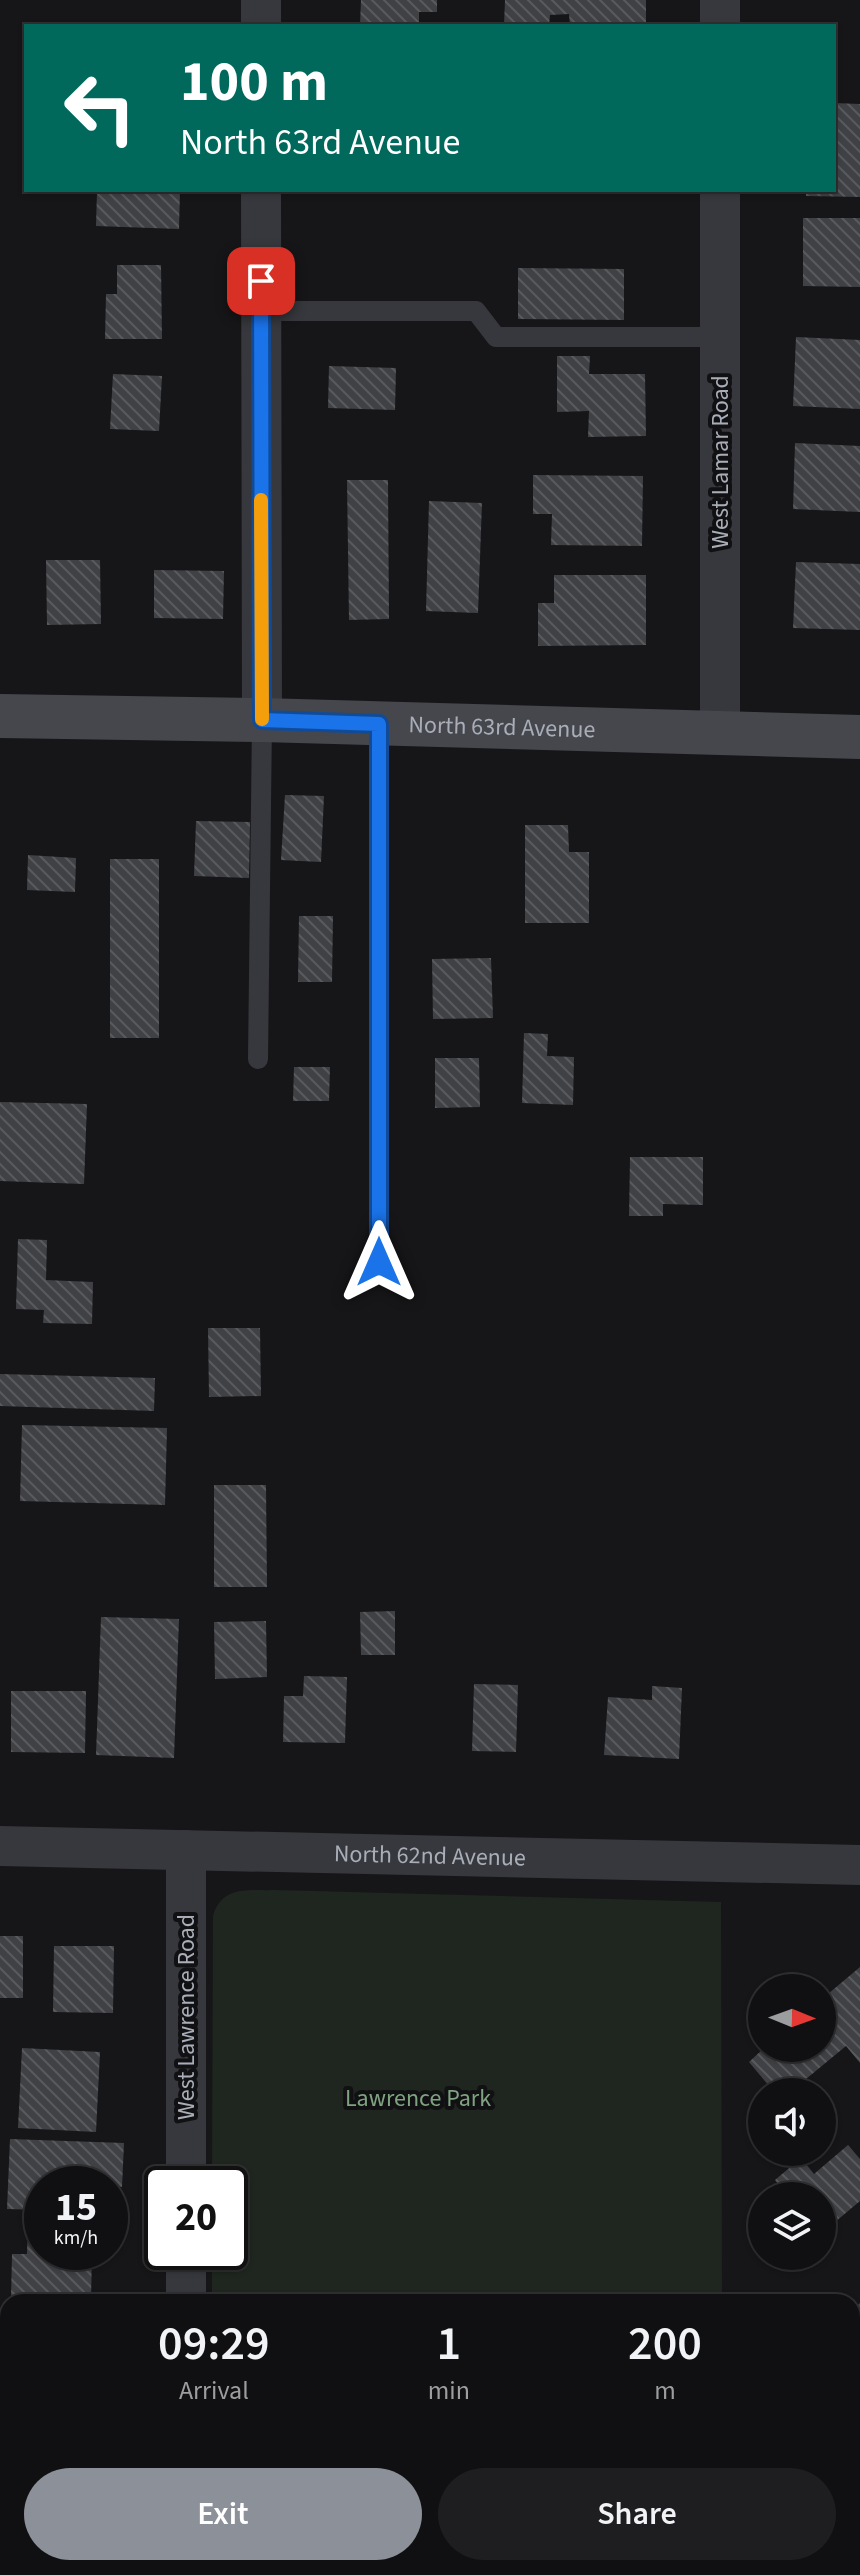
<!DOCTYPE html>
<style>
body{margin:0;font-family:"Source Sans 3",sans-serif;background:#1e1e20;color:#f1f3f6;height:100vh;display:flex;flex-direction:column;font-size:30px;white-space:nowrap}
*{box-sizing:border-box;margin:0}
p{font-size:26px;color:#9c9d9f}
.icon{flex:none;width:44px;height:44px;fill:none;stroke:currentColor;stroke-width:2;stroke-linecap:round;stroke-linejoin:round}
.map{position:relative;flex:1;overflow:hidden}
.panel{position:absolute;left:0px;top:2294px;width:860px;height:282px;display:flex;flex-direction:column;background:#101012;border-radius:24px 24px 0 0;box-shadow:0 2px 6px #0004,0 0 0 2px #303032}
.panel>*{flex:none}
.guide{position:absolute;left:24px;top:24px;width:812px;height:168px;border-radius:0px;box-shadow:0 2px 6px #0004,0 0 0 2px #303032;background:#00695c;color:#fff;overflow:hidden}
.needle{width:52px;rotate:91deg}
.controls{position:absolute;left:748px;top:1974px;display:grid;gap:16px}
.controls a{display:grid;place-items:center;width:88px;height:88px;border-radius:50%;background:#101012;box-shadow:0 2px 6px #0004,0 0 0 2px #303032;font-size:40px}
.speed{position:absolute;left:24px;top:2166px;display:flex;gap:16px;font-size:40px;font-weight:700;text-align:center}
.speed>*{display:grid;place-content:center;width:104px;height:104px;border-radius:50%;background:#101012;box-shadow:0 2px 6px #0004,0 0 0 2px #303032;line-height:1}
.speed small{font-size:20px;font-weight:400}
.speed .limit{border:4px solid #111;border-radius:12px;background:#fff;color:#111}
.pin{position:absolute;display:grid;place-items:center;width:68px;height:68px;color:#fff;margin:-34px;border-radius:16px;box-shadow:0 4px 12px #0006}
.me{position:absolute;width:88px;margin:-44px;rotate:0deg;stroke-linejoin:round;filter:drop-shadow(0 0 6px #0008)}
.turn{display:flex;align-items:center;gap:28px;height:168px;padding:0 24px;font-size:36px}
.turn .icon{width:104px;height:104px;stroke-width:2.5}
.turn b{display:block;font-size:56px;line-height:68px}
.eta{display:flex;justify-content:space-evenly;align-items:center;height:136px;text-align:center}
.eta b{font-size:48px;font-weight:600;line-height:56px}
.button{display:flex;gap:16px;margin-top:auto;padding:16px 24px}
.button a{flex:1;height:92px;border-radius:48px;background:#8c9099;color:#fff;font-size:32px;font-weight:600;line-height:92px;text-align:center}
.button a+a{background:#1e1e20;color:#f1f3f6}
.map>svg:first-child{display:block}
.green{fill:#1e261f}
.building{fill:url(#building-back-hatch)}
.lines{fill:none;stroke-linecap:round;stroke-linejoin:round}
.lane{stroke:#37383d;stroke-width:20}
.street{stroke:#37383d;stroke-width:40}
.secondary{stroke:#45474d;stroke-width:44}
.route-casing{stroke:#114b97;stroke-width:20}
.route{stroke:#1a73e8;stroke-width:14}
.slow{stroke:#f59e0b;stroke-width:14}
.labels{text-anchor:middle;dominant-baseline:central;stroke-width:8;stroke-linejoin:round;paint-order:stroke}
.street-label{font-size:24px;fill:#a8adb8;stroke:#111113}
.park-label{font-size:24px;fill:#7fa381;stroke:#111113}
</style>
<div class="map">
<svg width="860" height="2575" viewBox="0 0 860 2575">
<defs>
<pattern id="building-back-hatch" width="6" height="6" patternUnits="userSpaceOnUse" patternTransform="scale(2)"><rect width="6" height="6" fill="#404145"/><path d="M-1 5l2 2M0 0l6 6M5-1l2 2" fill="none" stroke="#595a5e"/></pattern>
</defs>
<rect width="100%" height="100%" fill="#161618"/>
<path class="green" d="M 275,1890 L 721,1902 L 722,2302 L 212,2302 L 212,2252 L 230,2252 L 230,2184 L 212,2184 L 213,1916 C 222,1885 249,1891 275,1890 Z
M 357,2568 L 722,2568 L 722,2575 L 357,2575 Z"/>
<path class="building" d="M 361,0 L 437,0 L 437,12 L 419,12 L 419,26 L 360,26 Z
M 505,0 L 646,0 L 646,26 L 570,26 L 569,14 L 550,15 L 549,26 L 504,26 Z
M 834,103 L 860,104 L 860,197 L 806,196 L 806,190 L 834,190 Z
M 109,190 L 180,190 L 179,229 L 96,226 L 97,192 L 109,192 Z
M 803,218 L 860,218 L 860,287 L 803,286 Z
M 117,265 L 161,265 L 162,339 L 105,339 L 106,294 L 117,294 Z
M 518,268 L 624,269 L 624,320 L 518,319 Z
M 796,337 L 860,340 L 860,409 L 793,406 Z
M 557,356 L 590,356 L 589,374 L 645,374 L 646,436 L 588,437 L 589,411 L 557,412 Z
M 329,366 L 396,368 L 395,410 L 328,408 Z
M 113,374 L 162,376 L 159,431 L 110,429 Z
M 795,443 L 860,446 L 860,512 L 793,509 Z
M 533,475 L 643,476 L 642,546 L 551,545 L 552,514 L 533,514 Z
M 347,480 L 388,480 L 389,619 L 349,620 Z
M 429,501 L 482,503 L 478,613 L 426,611 Z
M 46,560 L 100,560 L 101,624 L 47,625 Z
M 796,562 L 860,564 L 860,630 L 793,628 Z
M 154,570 L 224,571 L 223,619 L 154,618 Z
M 554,575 L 646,575 L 646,645 L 538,646 L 538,603 L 554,603 Z
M 285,795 L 324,796 L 321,862 L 281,860 Z
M 196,821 L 250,822 L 249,878 L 194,876 Z
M 525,825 L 568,825 L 569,852 L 589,852 L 589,923 L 525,923 Z
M 28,855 L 76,858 L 75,892 L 27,890 Z
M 110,859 L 159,859 L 159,1038 L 110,1038 Z
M 299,916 L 333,916 L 332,982 L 298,982 Z
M 491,958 L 493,1018 L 433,1019 L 432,959 Z
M 524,1033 L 548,1034 L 547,1056 L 574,1057 L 573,1105 L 522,1103 Z
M 435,1058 L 479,1058 L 480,1107 L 435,1108 Z
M 294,1067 L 330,1067 L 329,1101 L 293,1101 Z
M 0,1102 L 87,1104 L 84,1184 L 0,1181 Z
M 630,1157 L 703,1157 L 703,1205 L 663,1204 L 663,1216 L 629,1216 Z
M 18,1239 L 47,1240 L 46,1280 L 93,1282 L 92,1324 L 43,1323 L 44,1310 L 16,1309 Z
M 208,1328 L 260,1328 L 261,1396 L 209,1397 Z
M 0,1374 L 155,1378 L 154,1411 L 0,1406 Z
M 22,1425 L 167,1428 L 165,1505 L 20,1501 Z
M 214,1485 L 266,1485 L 267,1587 L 214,1587 Z
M 395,1611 L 395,1655 L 361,1655 L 360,1612 Z
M 101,1617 L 179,1619 L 174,1758 L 96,1755 Z
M 266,1621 L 267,1677 L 215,1679 L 214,1622 Z
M 304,1676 L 347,1677 L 345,1743 L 283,1742 L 284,1696 L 303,1696 Z
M 474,1684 L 518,1685 L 516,1752 L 472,1751 Z
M 652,1686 L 682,1688 L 679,1759 L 604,1755 L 608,1697 L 652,1700 Z
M 11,1691 L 86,1691 L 85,1753 L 11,1752 Z
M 0,1936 L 23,1936 L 23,1998 L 0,1998 Z
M 54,1946 L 114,1946 L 113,2013 L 53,2012 Z
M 860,1967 L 860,2063 L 846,2046 L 800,2084 L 807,2092 L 774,2092 L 749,2062 L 764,2048 L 822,2048 L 822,1999 Z
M 22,2048 L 100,2052 L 96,2132 L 18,2128 Z
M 10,2139 L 124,2143 L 122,2187 L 110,2186 L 110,2184 L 42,2184 L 42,2210 L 7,2209 Z
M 848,2145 L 860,2159 L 860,2201 L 822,2233 L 822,2196 L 788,2196 L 775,2180 L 801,2158 L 814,2174 Z
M 28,2219 L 42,2219 L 42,2252 L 92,2252 L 91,2301 L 11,2298 L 12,2254 L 27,2254 Z
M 860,2303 L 860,2398 L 858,2400 L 852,2395 L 852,2310 Z
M 0,2311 L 8,2311 L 8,2372 L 0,2372 Z
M 0,2413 L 8,2414 L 8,2470 L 0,2470 Z
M 0,2507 L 8,2507 L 8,2568 L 89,2568 L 88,2575 L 0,2575 Z
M 852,2521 L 860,2532 L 860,2536 L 852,2542 Z
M 389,2568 L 423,2568 L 423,2569 L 391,2575 Z
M 759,2568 L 821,2568 L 812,2575 L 765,2575 Z"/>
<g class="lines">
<path class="lane" d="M 261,311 L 476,311 L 496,337 L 720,337
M 258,1059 L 262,720
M 379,1262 L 379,724"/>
<g class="street">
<path d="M 261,0 L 261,26"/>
<path d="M 720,0 L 720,26"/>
<path d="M 261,190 L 262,720"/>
<path d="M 720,190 L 720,734"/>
<path id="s1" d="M 0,1846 L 860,1865"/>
<path d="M 186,2184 L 186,1850"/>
<path d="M 186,2302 L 186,2252"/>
<path d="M 186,2575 L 186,2568"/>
</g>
<path class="secondary" id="s2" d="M 0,716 L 262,720 L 860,737"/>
</g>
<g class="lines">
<g class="route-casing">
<path id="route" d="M 261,281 L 262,720 L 379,724 L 379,1262"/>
</g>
<use href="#route" class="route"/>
<path class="slow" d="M 261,500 L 262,719"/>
</g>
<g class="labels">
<g class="street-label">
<text transform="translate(720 462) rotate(-90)">West Lamar Road</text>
<text stroke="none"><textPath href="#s2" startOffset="502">North 63rd Avenue</textPath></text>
<text stroke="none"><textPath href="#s1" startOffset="430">North 62nd Avenue</textPath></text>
<text transform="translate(186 2017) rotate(-90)">West Lawrence Road</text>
</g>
<g class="park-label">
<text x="418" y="2098">Lawrence Park</text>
</g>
</g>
</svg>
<div class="controls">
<a><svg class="needle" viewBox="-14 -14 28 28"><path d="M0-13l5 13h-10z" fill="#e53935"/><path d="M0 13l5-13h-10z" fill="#9c9d9f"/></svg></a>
<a><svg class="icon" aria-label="sound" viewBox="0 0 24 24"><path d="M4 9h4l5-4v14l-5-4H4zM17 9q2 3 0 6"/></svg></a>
<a><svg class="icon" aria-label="layers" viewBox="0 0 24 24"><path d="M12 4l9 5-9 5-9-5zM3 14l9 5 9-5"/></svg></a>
</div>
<div class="speed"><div>15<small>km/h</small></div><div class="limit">20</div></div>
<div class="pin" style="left:261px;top:281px;background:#d93025"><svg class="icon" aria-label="arrive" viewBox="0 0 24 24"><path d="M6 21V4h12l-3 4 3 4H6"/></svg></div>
<svg class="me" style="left:379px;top:1262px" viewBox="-20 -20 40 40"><path d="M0-17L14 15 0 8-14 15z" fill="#1a73e8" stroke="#fff" stroke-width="4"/></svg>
<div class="guide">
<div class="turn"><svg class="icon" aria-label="left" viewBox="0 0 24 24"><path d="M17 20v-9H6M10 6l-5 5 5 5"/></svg><div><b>100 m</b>North 63rd Avenue</div></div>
</div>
<section class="panel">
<div class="eta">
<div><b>09:29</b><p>Arrival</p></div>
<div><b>1</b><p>min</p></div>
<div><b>200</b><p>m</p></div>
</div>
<div class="button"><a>Exit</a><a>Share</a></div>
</section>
</div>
